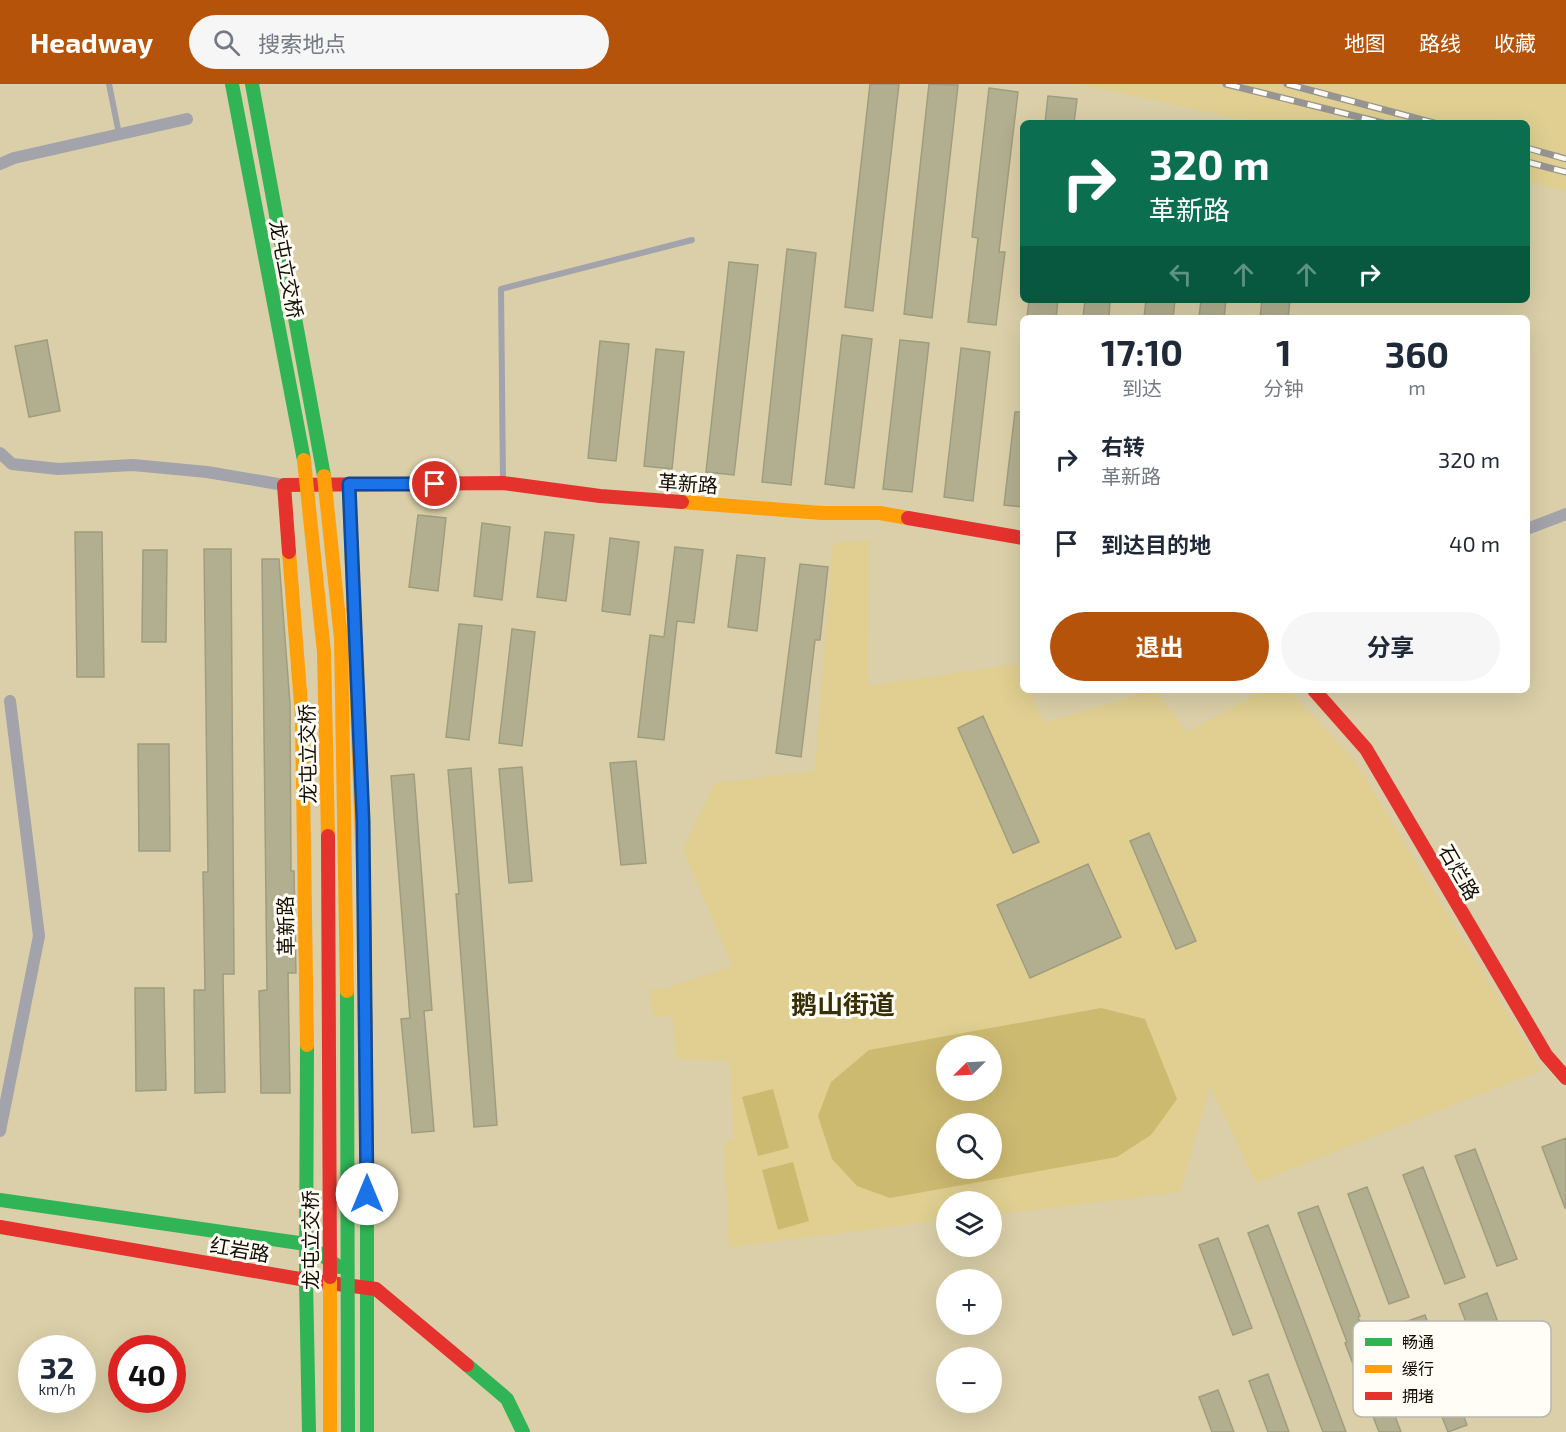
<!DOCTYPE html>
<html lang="zh">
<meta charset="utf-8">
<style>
body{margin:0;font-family:"Exo 2","Noto Sans SC",sans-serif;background:#f6f6f7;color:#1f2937;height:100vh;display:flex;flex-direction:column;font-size:22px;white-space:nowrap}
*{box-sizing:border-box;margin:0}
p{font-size:20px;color:#747a83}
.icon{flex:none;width:33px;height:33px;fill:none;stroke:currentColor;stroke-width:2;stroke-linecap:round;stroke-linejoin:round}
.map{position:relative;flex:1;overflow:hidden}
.drawer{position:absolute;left:1020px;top:231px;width:510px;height:378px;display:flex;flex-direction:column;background:#fff;border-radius:9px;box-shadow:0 6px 24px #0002}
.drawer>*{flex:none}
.guide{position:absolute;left:1020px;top:36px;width:510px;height:183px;border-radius:9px;box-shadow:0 6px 24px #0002;background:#0b6e4f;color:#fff;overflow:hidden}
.needle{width:39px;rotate:246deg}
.fabs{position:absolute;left:936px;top:951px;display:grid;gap:12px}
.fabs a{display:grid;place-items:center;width:66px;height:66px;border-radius:50%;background:#fff;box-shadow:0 6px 24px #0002;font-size:30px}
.speed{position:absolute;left:18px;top:1251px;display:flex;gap:12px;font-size:30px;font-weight:700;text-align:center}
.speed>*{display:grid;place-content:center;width:78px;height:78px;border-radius:50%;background:#fff;box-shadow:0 6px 24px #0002;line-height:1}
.speed small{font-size:15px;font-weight:400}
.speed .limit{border:9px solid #d22;background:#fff;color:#111}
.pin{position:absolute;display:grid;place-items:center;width:51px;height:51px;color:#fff;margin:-26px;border:3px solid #fff;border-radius:50%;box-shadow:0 2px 6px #0007}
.me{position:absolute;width:66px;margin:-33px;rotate:0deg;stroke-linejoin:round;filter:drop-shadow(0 0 4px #0008)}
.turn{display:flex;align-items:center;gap:21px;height:126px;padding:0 30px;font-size:27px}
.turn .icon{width:78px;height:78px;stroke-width:2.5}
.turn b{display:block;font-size:42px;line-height:51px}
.lanes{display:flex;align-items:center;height:57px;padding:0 30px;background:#0003;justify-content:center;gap:30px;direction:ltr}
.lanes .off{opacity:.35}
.eta{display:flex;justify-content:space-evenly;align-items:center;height:102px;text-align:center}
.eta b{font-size:36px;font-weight:700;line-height:42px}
.cta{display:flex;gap:12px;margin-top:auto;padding:12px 30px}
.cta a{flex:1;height:69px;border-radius:36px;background:#b45309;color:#fff;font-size:24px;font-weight:700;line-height:69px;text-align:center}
.cta a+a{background:#f6f6f7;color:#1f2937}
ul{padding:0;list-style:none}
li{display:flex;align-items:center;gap:18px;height:84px;padding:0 30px}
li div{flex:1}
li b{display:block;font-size:22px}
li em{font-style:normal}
header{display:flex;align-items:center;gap:36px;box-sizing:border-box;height:84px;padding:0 30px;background:#b45309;color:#fff}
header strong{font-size:28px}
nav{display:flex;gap:33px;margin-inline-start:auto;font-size:21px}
.search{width:420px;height:54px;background:#f6f6f7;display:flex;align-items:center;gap:15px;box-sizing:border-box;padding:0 21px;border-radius:33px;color:#747a83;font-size:22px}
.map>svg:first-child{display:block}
.built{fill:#e0cf91;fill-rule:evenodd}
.green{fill:#cdba71;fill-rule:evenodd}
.building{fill:#b2af90;stroke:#a09d7e;stroke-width:1.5}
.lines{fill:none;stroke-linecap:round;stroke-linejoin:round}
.lane{stroke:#a2a3ab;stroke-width:6}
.street{stroke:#a2a3ab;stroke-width:12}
.fast{stroke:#30b455;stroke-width:14}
.slow{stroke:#ff9f0a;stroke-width:14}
.jam{stroke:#e5322d;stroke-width:14}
.rail-casing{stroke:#979592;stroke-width:7}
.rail{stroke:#fffdf6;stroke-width:4.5;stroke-dasharray:14;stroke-linecap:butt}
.fast-bridge{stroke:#30b455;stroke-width:14}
.slow-bridge{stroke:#ff9f0a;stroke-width:14}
.jam-bridge{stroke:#e5322d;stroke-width:14}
.route-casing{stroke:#114b97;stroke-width:15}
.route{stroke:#1a73e8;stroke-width:10}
.labels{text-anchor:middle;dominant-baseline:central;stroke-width:6;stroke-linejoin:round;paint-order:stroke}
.street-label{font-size:20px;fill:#130d00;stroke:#fffdf6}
.district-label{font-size:26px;font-weight:bold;fill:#392f07;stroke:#fffdf6}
.key{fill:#fffdf6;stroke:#b8b5ac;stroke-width:1.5}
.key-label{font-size:16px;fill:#130d00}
</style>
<header>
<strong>Headway</strong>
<div class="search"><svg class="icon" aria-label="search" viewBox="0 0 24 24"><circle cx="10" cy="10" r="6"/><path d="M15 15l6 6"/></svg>搜索地点</div>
<nav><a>地图</a><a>路线</a><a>收藏</a></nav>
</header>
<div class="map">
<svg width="1566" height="1348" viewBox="0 0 1566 1348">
<rect width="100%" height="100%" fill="#dacfa8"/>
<path class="built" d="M 1079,0 L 1566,0 L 1566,107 L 1527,98 L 1527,39 L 1257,39 Z
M 870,456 L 867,602 L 1018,580 L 1023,592 L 1023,606 L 1029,606 L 1044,639 L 1155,606 L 1187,648 L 1264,606 L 1288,606 L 1355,677 L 1542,986 L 1256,1099 L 1210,1002 L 1180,1108 L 992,1131 L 992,1118 L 946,1118 L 946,1136 L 729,1163 L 724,1058 L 734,1056 L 730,977 L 677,975 L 672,931 L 653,934 L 649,906 L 667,904 L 733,882 L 683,766 L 715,699 L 815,687 L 833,459 ZM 946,962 L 992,962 L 992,1006 L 946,1006 ZM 946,1040 L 992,1040 L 992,1084 L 946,1084 Z"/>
<path class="green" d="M 1101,924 L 1145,935 L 1177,1015 L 1151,1051 L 1117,1073 L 890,1114 L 857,1102 L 832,1075 L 818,1032 L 831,998 L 869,966 ZM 946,962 L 992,962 L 992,1006 L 946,1006 ZM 946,1040 L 992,1040 L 992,1084 L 946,1084 Z
M 773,1005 L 789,1064 L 758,1072 L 742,1013 Z
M 793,1078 L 809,1137 L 778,1146 L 762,1086 Z"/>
<path class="building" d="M 870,0 L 899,0 L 873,227 L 845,223 Z
M 929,0 L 958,1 L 932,234 L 904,230 Z
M 989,4 L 1018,8 L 999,168 L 1005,168 L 996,241 L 968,238 L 978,154 L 972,153 Z
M 1048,12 L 1077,15 L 1074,39 L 1045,39 Z
M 787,165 L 816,169 L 791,401 L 762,398 Z
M 729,178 L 758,181 L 734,391 L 706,388 Z
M 1029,216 L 1058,216 L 1056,234 L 1027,234 Z
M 1085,216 L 1110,216 L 1109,234 L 1083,234 Z
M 1146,216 L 1175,216 L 1173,234 L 1144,234 Z
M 1201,216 L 1226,216 L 1224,234 L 1199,234 Z
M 1262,216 L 1290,216 L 1288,234 L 1260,234 Z
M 842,251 L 872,255 L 854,404 L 825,400 Z
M 47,256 L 60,327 L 29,333 L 15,262 Z
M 900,256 L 929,259 L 912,408 L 883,405 Z
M 600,257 L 629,260 L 616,377 L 588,374 Z
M 961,264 L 990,268 L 973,417 L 944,413 Z
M 656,265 L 684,268 L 672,385 L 644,382 Z
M 1015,328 L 1023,328 L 1023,423 L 1004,421 Z
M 418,431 L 446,434 L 438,507 L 409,503 Z
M 482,439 L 510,443 L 502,516 L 474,512 Z
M 75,448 L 102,448 L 104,593 L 77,593 Z
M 545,448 L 574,451 L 566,517 L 537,513 Z
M 610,454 L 639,458 L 630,531 L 602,527 Z
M 675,463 L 703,466 L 694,539 L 677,537 L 664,656 L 638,653 L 650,551 L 664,553 Z
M 204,465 L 231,465 L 234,890 L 223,890 L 225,1008 L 195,1009 L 194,906 L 205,906 L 203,788 L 208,788 Z
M 143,466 L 167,466 L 166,558 L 142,558 Z
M 737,471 L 765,474 L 757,547 L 728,543 Z
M 262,475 L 279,475 L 290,620 L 291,787 L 294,787 L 296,889 L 288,889 L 290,1009 L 261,1009 L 259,907 L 267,906 Z
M 800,480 L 828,483 L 820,556 L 815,556 L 801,673 L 776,669 Z
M 459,540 L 482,542 L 469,656 L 446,653 Z
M 512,545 L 535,548 L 522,662 L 499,659 Z
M 983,632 L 1039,758 L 1013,769 L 958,644 Z
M 138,660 L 169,660 L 170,767 L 139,767 Z
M 636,677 L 646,779 L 621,781 L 610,679 Z
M 522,683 L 532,797 L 509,799 L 499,685 Z
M 471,684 L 497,1041 L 474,1043 L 456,810 L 459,810 L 448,686 Z
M 414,690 L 432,926 L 424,927 L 434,1047 L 412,1049 L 401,935 L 410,934 L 391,692 Z
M 1149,749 L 1196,857 L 1176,865 L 1130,757 Z
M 1088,780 L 1121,853 L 1030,894 L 997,821 Z
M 135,904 L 164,904 L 166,1006 L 136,1007 Z
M 1566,1054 L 1566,1124 L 1565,1124 L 1542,1063 Z
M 1475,1065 L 1517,1175 L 1497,1182 L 1455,1072 Z
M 1423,1083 L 1465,1193 L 1445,1200 L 1403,1091 Z
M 1367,1103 L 1409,1213 L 1389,1220 L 1348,1110 Z
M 1318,1122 L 1360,1232 L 1358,1233 L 1401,1348 L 1379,1348 L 1345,1259 L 1347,1258 L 1298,1129 Z
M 1268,1141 L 1310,1251 L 1346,1348 L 1323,1348 L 1296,1277 L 1248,1149 Z
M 1218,1154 L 1252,1244 L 1233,1251 L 1199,1161 Z
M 1487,1209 L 1529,1321 L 1502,1331 L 1459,1220 Z
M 1425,1231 L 1467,1341 L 1448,1348 L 1405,1238 Z
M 1268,1290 L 1289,1348 L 1268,1348 L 1249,1297 Z
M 1218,1306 L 1234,1348 L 1212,1348 L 1199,1313 Z"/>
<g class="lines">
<path class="lane" d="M 109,0 L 119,50
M 503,398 L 501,205 L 692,156"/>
<path class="street" d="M 0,80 L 14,74 L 187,35
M 0,369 L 12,380 L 58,385 L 133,381 L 207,388 L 284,401
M 1527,445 L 1566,430
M 0,1047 L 39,852 L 10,617"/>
<path class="fast" d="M 307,961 L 306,1196 L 309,1348
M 0,1116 L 306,1160 L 339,1183
M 367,1118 L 367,1348
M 467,1281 L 507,1315 L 523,1348"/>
<path class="slow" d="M 349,400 L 364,812
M 682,418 L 821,429 L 880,429 L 908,434
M 289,468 L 302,633 L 307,961"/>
<path class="jam" d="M 908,434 L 1023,454
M 289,468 L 284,401 L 503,399 L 600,412 L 682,418
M 1314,606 L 1366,665 L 1546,971 L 1566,994
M 364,812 L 367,1118
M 0,1143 L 306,1196 L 376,1205 L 467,1281"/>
<g class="rail-casing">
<path id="rail" d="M 1226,0 L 1383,39
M 1287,0 L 1434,39
M 1527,64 L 1566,75
M 1527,78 L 1566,88"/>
</g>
<use href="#rail" class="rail"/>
<path class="fast-bridge" d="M 232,0 L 304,376
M 252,0 L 324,392
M 347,907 L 348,1348"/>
<path class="slow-bridge" d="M 304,376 L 324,568 L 328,752
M 324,392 L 341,555 L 347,907
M 330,1193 L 330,1348"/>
<path class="jam-bridge" d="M 328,752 L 330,1193"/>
</g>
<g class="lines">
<g class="route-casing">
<path id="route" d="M 367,1110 L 363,737 L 349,400 L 435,400"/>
</g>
<use href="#route" class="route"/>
</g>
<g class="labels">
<g class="street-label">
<text transform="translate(287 185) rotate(79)">龙屯立交桥</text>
<text transform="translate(688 399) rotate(4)">革新路</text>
<text transform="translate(307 670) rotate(-91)">龙屯立交桥</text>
<text transform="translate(1460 788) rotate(60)">石烂路</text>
<text transform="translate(285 842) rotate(-91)">革新路</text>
<text transform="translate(310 1156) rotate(-90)">龙屯立交桥</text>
<text transform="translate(240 1165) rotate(10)">红岩路</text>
</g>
<g class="district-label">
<text x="843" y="919">鹅山街道</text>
</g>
</g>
<rect x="1353" y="1237" width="198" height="96" rx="9" class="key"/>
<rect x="1365" y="1254" width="27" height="8" fill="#30b455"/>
<rect x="1365" y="1281" width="27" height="8" fill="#ff9f0a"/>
<rect x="1365" y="1308" width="27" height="8" fill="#e5322d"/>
<g class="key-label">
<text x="1402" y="1264">畅通</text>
<text x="1402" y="1291">缓行</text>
<text x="1402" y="1318">拥堵</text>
</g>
</svg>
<div class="fabs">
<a><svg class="needle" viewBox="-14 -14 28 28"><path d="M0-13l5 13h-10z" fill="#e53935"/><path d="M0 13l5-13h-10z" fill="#747a83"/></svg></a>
<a><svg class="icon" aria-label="search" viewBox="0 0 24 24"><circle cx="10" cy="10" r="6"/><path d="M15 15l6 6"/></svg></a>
<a><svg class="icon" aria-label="layers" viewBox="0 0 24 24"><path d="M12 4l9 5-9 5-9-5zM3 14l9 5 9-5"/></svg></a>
<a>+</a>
<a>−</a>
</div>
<div class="speed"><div>32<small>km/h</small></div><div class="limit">40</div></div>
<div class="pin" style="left:435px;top:400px;background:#d93025"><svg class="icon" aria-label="arrive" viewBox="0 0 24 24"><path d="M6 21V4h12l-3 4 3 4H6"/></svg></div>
<svg class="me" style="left:367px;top:1110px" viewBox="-20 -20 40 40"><circle r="19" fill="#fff"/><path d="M0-13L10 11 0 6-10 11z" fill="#1a73e8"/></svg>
<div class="guide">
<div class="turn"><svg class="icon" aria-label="right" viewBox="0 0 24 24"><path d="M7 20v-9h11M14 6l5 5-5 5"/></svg><div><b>320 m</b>革新路</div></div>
<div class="lanes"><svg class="icon off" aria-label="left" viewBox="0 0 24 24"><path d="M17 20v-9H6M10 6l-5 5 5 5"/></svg><svg class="icon off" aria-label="ahead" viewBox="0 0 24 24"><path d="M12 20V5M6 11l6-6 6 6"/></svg><svg class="icon off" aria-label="ahead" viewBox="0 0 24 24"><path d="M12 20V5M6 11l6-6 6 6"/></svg><svg class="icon" aria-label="right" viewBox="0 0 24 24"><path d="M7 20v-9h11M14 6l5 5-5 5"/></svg></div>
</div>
<section class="drawer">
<div class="eta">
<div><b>17:10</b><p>到达</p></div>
<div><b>1</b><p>分钟</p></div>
<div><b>360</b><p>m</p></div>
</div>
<ul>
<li><svg class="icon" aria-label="right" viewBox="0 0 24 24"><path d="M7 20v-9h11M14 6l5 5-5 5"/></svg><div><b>右转</b><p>革新路</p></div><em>320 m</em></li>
<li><svg class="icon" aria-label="arrive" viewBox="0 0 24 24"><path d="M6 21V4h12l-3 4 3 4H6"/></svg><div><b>到达目的地</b></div><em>40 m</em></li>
</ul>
<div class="cta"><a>退出</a><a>分享</a></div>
</section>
</div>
